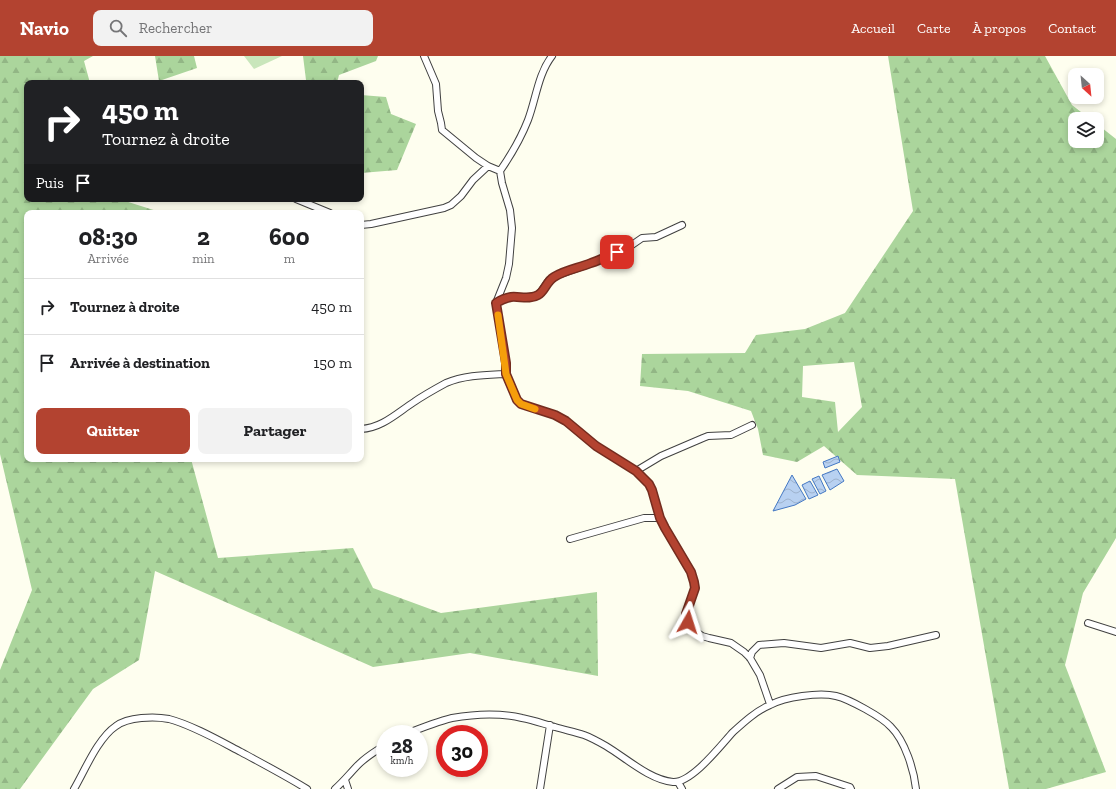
<!DOCTYPE html>
<html lang="fr">
<meta charset="utf-8">
<style>
body{margin:0;font-family:"Zilla Slab",serif;background:#f2f2f2;color:#202124;height:100vh;display:flex;flex-direction:column;font-size:15px;white-space:nowrap}
*{box-sizing:border-box;margin:0}
p{font-size:13px;color:#757577}
.icon{flex:none;width:22px;height:22px;fill:none;stroke:currentColor;stroke-width:2;stroke-linecap:round;stroke-linejoin:round}
.map{position:relative;flex:1;overflow:hidden}
.details{position:absolute;left:24px;top:154px;width:340px;height:252px;display:flex;flex-direction:column;background:#fff;border-radius:8px;box-shadow:0 2px 6px #0003}
.details>*{flex:none}
.banner{position:absolute;left:24px;top:24px;width:340px;height:122px;border-radius:8px;box-shadow:0 2px 6px #0003;background:#202124;color:#fff;overflow:hidden}
.needle{width:26px;rotate:153deg}
.controls{position:absolute;left:1068px;top:12px;display:grid;gap:8px}
.controls a{display:grid;place-items:center;width:36px;height:36px;border-radius:8px;background:#fff;box-shadow:0 2px 6px #0003;font-size:20px}
.speed{position:absolute;left:376px;top:669px;display:flex;gap:8px;font-size:20px;font-weight:700;text-align:center}
.speed>*{display:grid;place-content:center;width:52px;height:52px;border-radius:50%;background:#fff;box-shadow:0 2px 6px #0003;line-height:1}
.speed small{font-size:10px;font-weight:400}
.speed .limit{border:6px solid #d22;background:#fff;color:#111}
.pin{position:absolute;display:grid;place-items:center;width:34px;height:34px;color:#fff;margin:-17px;border-radius:8px;box-shadow:0 2px 6px #0006}
.me{position:absolute;width:44px;margin:-22px;rotate:6deg;stroke-linejoin:round;filter:drop-shadow(0 0 3px #0008)}
.turn{display:flex;align-items:center;gap:14px;height:84px;padding:0 12px;font-size:18px}
.turn .icon{width:52px;height:52px;stroke-width:2.5}
.turn b{display:block;font-size:28px;line-height:34px}
.then{display:flex;align-items:center;height:38px;padding:0 12px;background:#0003;gap:8px;font-size:15px}
.eta{display:flex;justify-content:space-evenly;align-items:center;height:68px;text-align:center}
.eta b{font-size:24px;font-weight:700;line-height:28px}
.button{display:flex;gap:8px;margin-top:auto;padding:8px 12px}
.button a{flex:1;height:46px;border-radius:8px;background:#b34330;color:#fff;font-size:16px;font-weight:700;line-height:46px;text-align:center}
.button a+a{background:#f2f2f2;color:#202124}
ul{padding:0;list-style:none}
li{display:flex;align-items:center;gap:12px;height:56px;padding:0 12px;border-top:1px solid #e0e0e0}
li div{flex:1}
li b{display:block;font-size:15px}
li em{font-style:normal}
header{display:flex;align-items:center;gap:24px;box-sizing:border-box;height:56px;padding:0 20px;background:#b34330;color:#fff}
header strong{font-size:19px}
nav{display:flex;gap:22px;margin-inline-start:auto;font-size:14px}
.search{width:280px;height:36px;background:#f2f2f2;display:flex;align-items:center;gap:10px;box-sizing:border-box;padding:0 14px;border-radius:8px;color:#757577;font-size:15px}
.map>svg:first-child{display:block}
.grass{fill:#c9e6bb}
.forest{fill:url(#forest-firs);fill-rule:evenodd}
.water{fill:url(#water-waves);stroke:#4478c3}
.lines{fill:none;stroke-linecap:round;stroke-linejoin:round}
.minor-casing{stroke:#414141;stroke-width:8}
.minor{stroke:#fff;stroke-width:6}
.route-casing{stroke:#742c1f;stroke-width:10}
.route{stroke:#b34330;stroke-width:7}
.slow{stroke:#f59e0b;stroke-width:7}
</style>
<header>
<strong>Navio</strong>
<div class="search"><svg class="icon" aria-label="search" viewBox="0 0 24 24"><circle cx="10" cy="10" r="6"/><path d="M15 15l6 6"/></svg>Rechercher</div>
<nav><a>Accueil</a><a>Carte</a><a>À propos</a><a>Contact</a></nav>
</header>
<div class="map">
<svg width="1116" height="733" viewBox="0 0 1116 733">
<defs>
<pattern id="forest-firs" width="22" height="20" patternUnits="userSpaceOnUse"><rect width="22" height="20" fill="#abd59c"/><path d="M5 1l3.5 6h-7zM16 11l3.5 6h-7z" fill="#92b685"/></pattern>
<pattern id="water-waves" width="16" height="10" patternUnits="userSpaceOnUse"><rect width="16" height="10" fill="#b8d1f1"/><path d="M0 5q4-4 8 0t8 0" fill="none" stroke="#9db2cd"/></pattern>
</defs>
<rect width="100%" height="100%" fill="#fefeef"/>
<path class="grass" d="M 244,0 L 282,0 L 254,13 Z"/>
<path class="forest" d="M 0,0 L 93,0 L 84,5 L 90,27 L 27,27 L 27,143 L 121,143 L 122,144 L 163,157 L 27,157 L 27,403 L 191,403 L 218,502 L 353,492 L 373,532 L 441,557 L 597,536 L 598,620 L 470,597 L 373,611 L 155,515 L 139,604 L 93,633 L 20,733 L 0,733 L 0,614 L 32,534 L 0,398 Z
M 155,0 L 194,0 L 197,12 L 159,25 Z
M 303,0 L 378,0 L 376,5 L 339,19 L 337,27 L 292,27 L 292,26 L 306,24 Z
M 888,0 L 1045,0 L 1072,49 L 1090,63 L 1075,63 L 1075,85 L 1097,85 L 1097,68 L 1116,83 L 1116,482 L 1083,537 L 1065,609 L 1106,716 L 1046,733 L 1009,733 L 955,423 L 857,419 L 824,390 L 797,406 L 763,399 L 758,373 L 751,355 L 688,335 L 640,330 L 642,298 L 745,297 L 756,279 L 805,273 L 845,257 L 913,155 ZM 854,306 L 862,351 L 838,376 L 835,346 L 802,341 L 803,310 Z
M 361,39 L 386,41 L 391,58 L 416,68 L 397,114 L 361,117 Z"/>
<path class="water" d="M 838,400 L 840,406 L 825,412 L 823,406 Z
M 837,413 L 844,425 L 830,434 L 822,419 Z
M 792,419 L 806,443 L 795,449 L 773,455 Z
M 819,420 L 826,435 L 820,438 L 812,423 Z
M 810,425 L 818,439 L 809,443 L 802,429 Z"/>
<g class="lines">
<g class="minor-casing">
<path id="minor" d="M 424,0 L 436,28 L 438,55 L 441,67 L 442,74 L 476,102 L 488,110 L 500,115 L 502,127 L 510,154 L 512,172 L 509,208 L 506,222 L 496,247 L 506,307 L 506,318 L 517,344 L 521,348 L 555,359 L 566,365 L 596,390 L 636,415 L 649,428 L 652,433 L 660,462 L 665,472 L 691,516 L 694,526 L 695,533 L 686,558 L 688,566 L 695,575 L 702,580 L 709,582 L 731,587 L 744,596 L 750,602 L 760,619 L 770,648
M 500,115 C 511,99 521,82 528,64 C 536,43 538,18 552,0
M 296,143 L 330,157
M 361,169 L 371,168 L 444,152 L 451,149 L 461,140 L 473,124 L 488,110
M 496,247 L 502,243 L 510,241 L 529,241 L 536,240 L 540,237 L 549,224 L 558,219 L 592,207 L 629,191 L 642,182 L 656,181 L 682,169
M 361,373 C 382,372 397,357 414,346 C 424,339 435,333 446,327 C 465,319 486,319 506,318
M 636,415 L 661,400 L 703,382 L 708,380 L 731,379 L 752,369
M 570,483 L 644,462 L 660,462
M 1088,567 L 1116,576
M 750,602 L 752,596 L 759,589 L 784,587 L 821,592 L 850,587 L 870,592 L 888,590 L 936,579
M 406,678 C 421,672 436,666 452,662 C 474,658 501,657 522,662 C 533,664 544,668 555,671 C 565,674 575,676 584,679 C 592,682 599,686 606,690 C 626,702 650,724 673,726 C 692,727 721,689 733,676 C 744,666 756,655 770,649 C 785,641 819,636 836,640 C 849,643 882,661 891,671 C 905,685 914,714 916,733
M 345,724 L 348,733
M 678,726 L 682,733
M 74,733 C 85,714 98,682 116,670 C 128,661 154,660 169,663 C 192,669 220,685 241,696 C 263,708 286,720 307,733
M 335,733 C 344,725 351,716 359,708 C 367,700 376,695 385,689
M 540,733 L 550,669
M 778,733 L 797,721 L 816,720 L 850,731 L 851,733"/>
</g>
<use href="#minor" class="minor"/>
</g>
<g class="lines">
<g class="route-casing">
<path id="route" d="M 617,196 C 608,200 600,204 591,207 C 579,212 565,214 554,221 C 546,226 545,235 538,239 C 530,244 519,240 511,241 C 505,242 501,244 496,247 L 506,307 L 506,318 L 517,344 L 521,348 L 555,359 L 566,365 L 596,390 L 636,415 L 649,428 L 652,434 L 660,462 L 665,472 L 691,516 L 694,526 L 695,532 L 686,558 L 688,566"/>
</g>
<use href="#route" class="route"/>
<path class="slow" d="M 498,259 L 506,318 L 517,344 L 521,348 L 535,353"/>
</g>
</svg>
<div class="controls">
<a><svg class="needle" viewBox="-14 -14 28 28"><path d="M0-13l5 13h-10z" fill="#e53935"/><path d="M0 13l5-13h-10z" fill="#757577"/></svg></a>
<a><svg class="icon" aria-label="layers" viewBox="0 0 24 24"><path d="M12 4l9 5-9 5-9-5zM3 14l9 5 9-5"/></svg></a>
</div>
<div class="speed"><div>28<small>km/h</small></div><div class="limit">30</div></div>
<div class="pin" style="left:617px;top:196px;background:#d93025"><svg class="icon" aria-label="arrive" viewBox="0 0 24 24"><path d="M6 21V4h12l-3 4 3 4H6"/></svg></div>
<svg class="me" style="left:688px;top:566px" viewBox="-20 -20 40 40"><path d="M0-17L14 15 0 8-14 15z" fill="#b34330" stroke="#fff" stroke-width="4"/></svg>
<div class="banner">
<div class="turn"><svg class="icon" aria-label="right" viewBox="0 0 24 24"><path d="M7 20v-9h11M14 6l5 5-5 5"/></svg><div><b>450 m</b>Tournez à droite</div></div>
<div class="then">Puis<svg class="icon" aria-label="arrive" viewBox="0 0 24 24"><path d="M6 21V4h12l-3 4 3 4H6"/></svg></div>
</div>
<section class="details">
<div class="eta">
<div><b>08:30</b><p>Arrivée</p></div>
<div><b>2</b><p>min</p></div>
<div><b>600</b><p>m</p></div>
</div>
<ul>
<li><svg class="icon" aria-label="right" viewBox="0 0 24 24"><path d="M7 20v-9h11M14 6l5 5-5 5"/></svg><div><b>Tournez à droite</b></div><em>450 m</em></li>
<li><svg class="icon" aria-label="arrive" viewBox="0 0 24 24"><path d="M6 21V4h12l-3 4 3 4H6"/></svg><div><b>Arrivée à destination</b></div><em>150 m</em></li>
</ul>
<div class="button"><a>Quitter</a><a>Partager</a></div>
</section>
</div>
